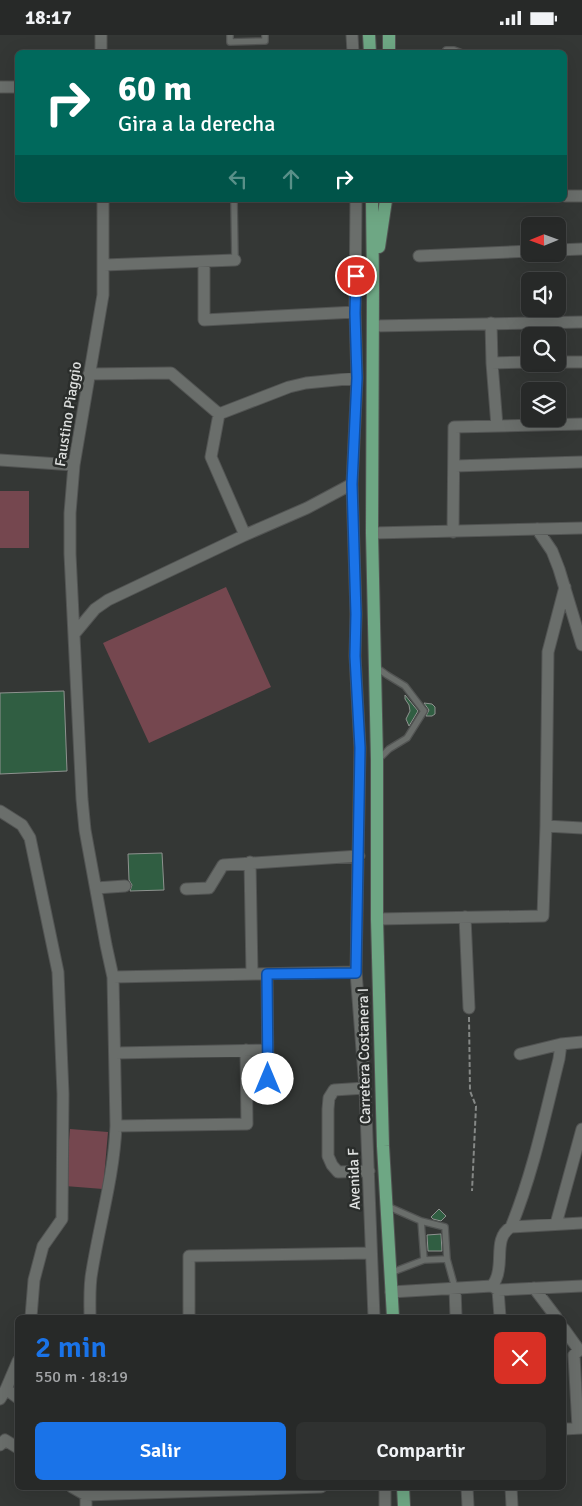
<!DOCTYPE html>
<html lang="es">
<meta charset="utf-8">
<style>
body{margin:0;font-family:Signika,sans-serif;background:#2f3130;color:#f1f3f6;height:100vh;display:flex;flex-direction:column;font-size:19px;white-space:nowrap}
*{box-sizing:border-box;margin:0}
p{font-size:16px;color:#a4a6a8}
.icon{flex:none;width:28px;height:28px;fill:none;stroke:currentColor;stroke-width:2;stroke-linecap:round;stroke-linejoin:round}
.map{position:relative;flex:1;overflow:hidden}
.sheet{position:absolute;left:15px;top:1280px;width:551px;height:175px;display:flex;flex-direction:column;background:#272928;border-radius:8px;box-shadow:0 5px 20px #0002,0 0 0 1px #434545}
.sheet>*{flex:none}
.banner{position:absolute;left:15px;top:15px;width:552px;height:152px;border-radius:8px;box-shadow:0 5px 20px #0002,0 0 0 1px #434545;background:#00695c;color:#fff;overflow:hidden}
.needle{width:32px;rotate:269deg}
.buttons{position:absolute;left:521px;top:182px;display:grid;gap:10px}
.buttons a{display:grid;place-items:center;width:45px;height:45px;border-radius:8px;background:#272928;box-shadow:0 5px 20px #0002,0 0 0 1px #434545;font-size:25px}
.pin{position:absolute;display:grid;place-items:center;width:42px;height:42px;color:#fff;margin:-21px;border:2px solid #fff;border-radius:50%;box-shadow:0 1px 5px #0007}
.me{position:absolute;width:55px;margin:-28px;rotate:0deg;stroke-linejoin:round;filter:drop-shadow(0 0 4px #0008)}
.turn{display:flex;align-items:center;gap:18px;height:105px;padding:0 20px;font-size:22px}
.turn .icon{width:65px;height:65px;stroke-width:2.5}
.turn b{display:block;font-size:35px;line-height:42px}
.lanes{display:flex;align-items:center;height:48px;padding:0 20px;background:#0003;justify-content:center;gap:25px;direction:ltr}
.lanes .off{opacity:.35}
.round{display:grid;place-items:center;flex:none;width:52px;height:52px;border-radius:8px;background:#2f3130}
.headline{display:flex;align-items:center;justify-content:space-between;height:85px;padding:0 20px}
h1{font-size:30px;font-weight:600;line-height:38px;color:#1a73e8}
.cta{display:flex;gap:10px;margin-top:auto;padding:10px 20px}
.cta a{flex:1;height:58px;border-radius:8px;background:#1a73e8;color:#fff;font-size:20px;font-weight:600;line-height:58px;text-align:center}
.cta a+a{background:#2f3130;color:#f1f3f6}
.status{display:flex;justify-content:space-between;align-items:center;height:35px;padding:0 25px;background:#272928;direction:ltr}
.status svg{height:14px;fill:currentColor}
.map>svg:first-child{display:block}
.green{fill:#75474f}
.building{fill:#305e42;stroke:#8e928f}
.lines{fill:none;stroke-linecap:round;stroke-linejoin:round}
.service-casing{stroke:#525453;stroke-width:8}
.minor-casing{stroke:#525453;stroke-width:13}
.primary-casing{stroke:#525453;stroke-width:14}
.path{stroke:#858886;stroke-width:2;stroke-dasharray:5 2.5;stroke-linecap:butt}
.service{stroke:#6a6e6b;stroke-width:5.5}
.minor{stroke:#6a6e6b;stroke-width:11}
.primary{stroke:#6ea784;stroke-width:12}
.route-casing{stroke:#114b97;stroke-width:12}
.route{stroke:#1a73e8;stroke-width:9}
.labels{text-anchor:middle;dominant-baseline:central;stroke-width:5;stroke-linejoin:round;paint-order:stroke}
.street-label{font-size:15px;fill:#dee0df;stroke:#2a2d2b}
</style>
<div class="status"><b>18:17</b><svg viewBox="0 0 49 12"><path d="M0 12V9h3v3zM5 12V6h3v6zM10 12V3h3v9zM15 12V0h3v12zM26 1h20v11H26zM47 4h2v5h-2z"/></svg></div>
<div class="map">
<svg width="582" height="1471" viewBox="0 0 582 1471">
<rect width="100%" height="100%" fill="#343735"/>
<path class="green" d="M 0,456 L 29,456 L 29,513 L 0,513 Z
M 226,552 L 271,652 L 149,708 L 103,608 Z
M 70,1094 L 108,1097 L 103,1154 L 65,1151 Z"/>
<path class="building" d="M 64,656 L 67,736 L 0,739 L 0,658 Z
M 405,660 L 418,676 L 409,691 L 406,684 L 410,676 L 409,670 L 405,664 Z
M 424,668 L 432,669 L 435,672 L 435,679 L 432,681 L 426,681 L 429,675 Z
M 162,818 L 164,855 L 130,856 L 132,850 L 129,845 L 128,819 Z
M 439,1174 L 446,1181 L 441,1186 L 433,1184 L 431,1182 Z
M 441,1199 L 442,1216 L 428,1216 L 427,1200 Z"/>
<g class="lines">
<g class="service-casing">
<path id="service" d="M 230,0 L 230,7 L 265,6 L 265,0
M 444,18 L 446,15 L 454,15 L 462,18
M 234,165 L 235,225
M 376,632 L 387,640 L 405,651 L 424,676 L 407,703 L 389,714 L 379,724
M 387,1171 L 421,1186 L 424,1225 L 390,1238
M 421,1186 L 445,1192 L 447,1224
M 424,1225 L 447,1224 L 455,1253"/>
</g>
<g class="minor-casing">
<path id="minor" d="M 101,0 L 101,18
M 352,0 L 353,18
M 0,52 L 18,52
M 565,161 L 582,161
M 356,165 L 355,277 L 357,343 L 352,449 L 356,579 L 355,621 L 360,713 L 356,937 L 365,1053 L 374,1282
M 558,215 L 582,214
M 419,221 L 530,216
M 204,227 L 204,285 L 355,277
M 104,230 L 235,225
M 491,288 L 492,328 L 497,391
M 373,291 L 582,287
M 558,327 L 582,327
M 492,328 L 530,327
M 89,339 L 171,338 L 219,379 L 211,422 L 245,500
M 219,379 L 289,352 L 306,348 L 357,343
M 0,425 L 74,430
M 455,431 L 582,427
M 537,494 L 552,516 L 559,534 L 582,610
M 453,497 L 454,392 L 582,389
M 372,498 L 582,493
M 75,598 L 95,574 L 108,565 L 245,500 L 307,473 L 352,449
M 0,776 L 22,790 L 30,803 L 58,937 L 63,1059 L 62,1184 L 43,1211 L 34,1245 L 31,1282
M 546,791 L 582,793
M 250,827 L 252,939
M 96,853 L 125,851
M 186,854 L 209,853 L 223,830 L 359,821
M 465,882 L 469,973
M 377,884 L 543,881 L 546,791 L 548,617 L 565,552
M 267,939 L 268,1043
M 113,942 L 356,937
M 115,1018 L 267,1015
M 520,1019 L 561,1009 L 582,1007
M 365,1053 L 334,1055 L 329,1063 L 328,1074 L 328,1121 L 332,1130 L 338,1137 L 369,1136
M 116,1091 L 247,1089 L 246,1015
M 556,1189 L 582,1094
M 511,1192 C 533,1138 545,1080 559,1024 L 561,1009
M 492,1251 C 493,1249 495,1247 496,1244 C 504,1227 493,1203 511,1192 L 582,1188
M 455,1253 L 456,1282
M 534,1253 L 556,1282
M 498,1255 L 500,1282
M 391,1257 L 492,1251 L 498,1255 L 582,1251
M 90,1282 C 90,1267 89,1251 92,1236 C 100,1187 114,1140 116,1091 L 113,942 L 106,910 L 85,795 L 82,764 L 70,519 L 70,478 L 74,430 L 103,260 L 103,165
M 189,1282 L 189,1221 L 371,1218
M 564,1294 L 579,1315
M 6,1354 L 18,1326
M 0,1364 L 6,1354 L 18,1363
M 578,1393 L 574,1320 L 579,1315 L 582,1315
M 564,1394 L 582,1393
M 0,1410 L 5,1405 L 18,1413
M 72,1452 L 86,1460 L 321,1452
M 385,1452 L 385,1471
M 467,1452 L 468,1471
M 511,1452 L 512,1471
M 86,1471 L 86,1452"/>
</g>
<g class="primary-casing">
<path id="primary" d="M 369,0 L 370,18
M 389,0 L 389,18
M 372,165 L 373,249 L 372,498 L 377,725 L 377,884 L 383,1111 L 393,1282
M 379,212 L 386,165
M 403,1452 L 404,1471"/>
</g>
<path class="path" d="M 469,982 L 470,1056 L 476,1071 L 472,1156"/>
<use href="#service" class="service"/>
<use href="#minor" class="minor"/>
<use href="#primary" class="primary"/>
</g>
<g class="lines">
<g class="route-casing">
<path id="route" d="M 268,1044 L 267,939 L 356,938 L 360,713 L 355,621 L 356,579 L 352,449 L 357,343 L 355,278 L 356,241"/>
</g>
<use href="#route" class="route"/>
</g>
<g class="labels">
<g class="street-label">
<text transform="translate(68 379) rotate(-81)">Faustino Piaggio</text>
<text transform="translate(364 1021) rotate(-91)">Carretera Costanera I</text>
<text transform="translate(354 1144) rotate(-92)">Avenida F</text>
</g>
</g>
</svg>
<div class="buttons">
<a><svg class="needle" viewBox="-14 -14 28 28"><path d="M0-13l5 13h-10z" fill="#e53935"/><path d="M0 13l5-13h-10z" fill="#a4a6a8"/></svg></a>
<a><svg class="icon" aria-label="sound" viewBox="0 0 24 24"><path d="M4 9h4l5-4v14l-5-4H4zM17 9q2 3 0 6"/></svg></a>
<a><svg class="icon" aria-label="search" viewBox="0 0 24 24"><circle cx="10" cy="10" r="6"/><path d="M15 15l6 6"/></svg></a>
<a><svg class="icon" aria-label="layers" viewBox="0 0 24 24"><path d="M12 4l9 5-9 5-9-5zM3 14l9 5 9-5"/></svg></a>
</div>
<div class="pin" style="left:356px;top:241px;background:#d93025"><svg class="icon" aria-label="arrive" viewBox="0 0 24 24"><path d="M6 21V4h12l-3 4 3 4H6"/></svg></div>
<svg class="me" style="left:268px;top:1044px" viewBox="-20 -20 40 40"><circle r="19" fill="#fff"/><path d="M0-13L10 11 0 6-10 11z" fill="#1a73e8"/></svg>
<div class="banner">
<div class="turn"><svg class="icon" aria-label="right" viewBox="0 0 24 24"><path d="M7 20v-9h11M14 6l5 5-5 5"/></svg><div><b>60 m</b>Gira a la derecha</div></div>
<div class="lanes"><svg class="icon off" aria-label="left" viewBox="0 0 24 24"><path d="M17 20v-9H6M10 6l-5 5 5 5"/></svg><svg class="icon off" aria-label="ahead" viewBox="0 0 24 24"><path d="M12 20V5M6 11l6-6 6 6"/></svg><svg class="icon" aria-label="right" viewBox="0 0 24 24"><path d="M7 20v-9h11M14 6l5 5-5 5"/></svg></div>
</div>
<section class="sheet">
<div class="headline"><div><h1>2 min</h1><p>550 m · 18:19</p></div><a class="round" style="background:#d93025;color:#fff"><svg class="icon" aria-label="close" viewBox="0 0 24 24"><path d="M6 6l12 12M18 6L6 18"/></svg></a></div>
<div class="cta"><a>Salir</a><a>Compartir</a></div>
</section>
</div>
